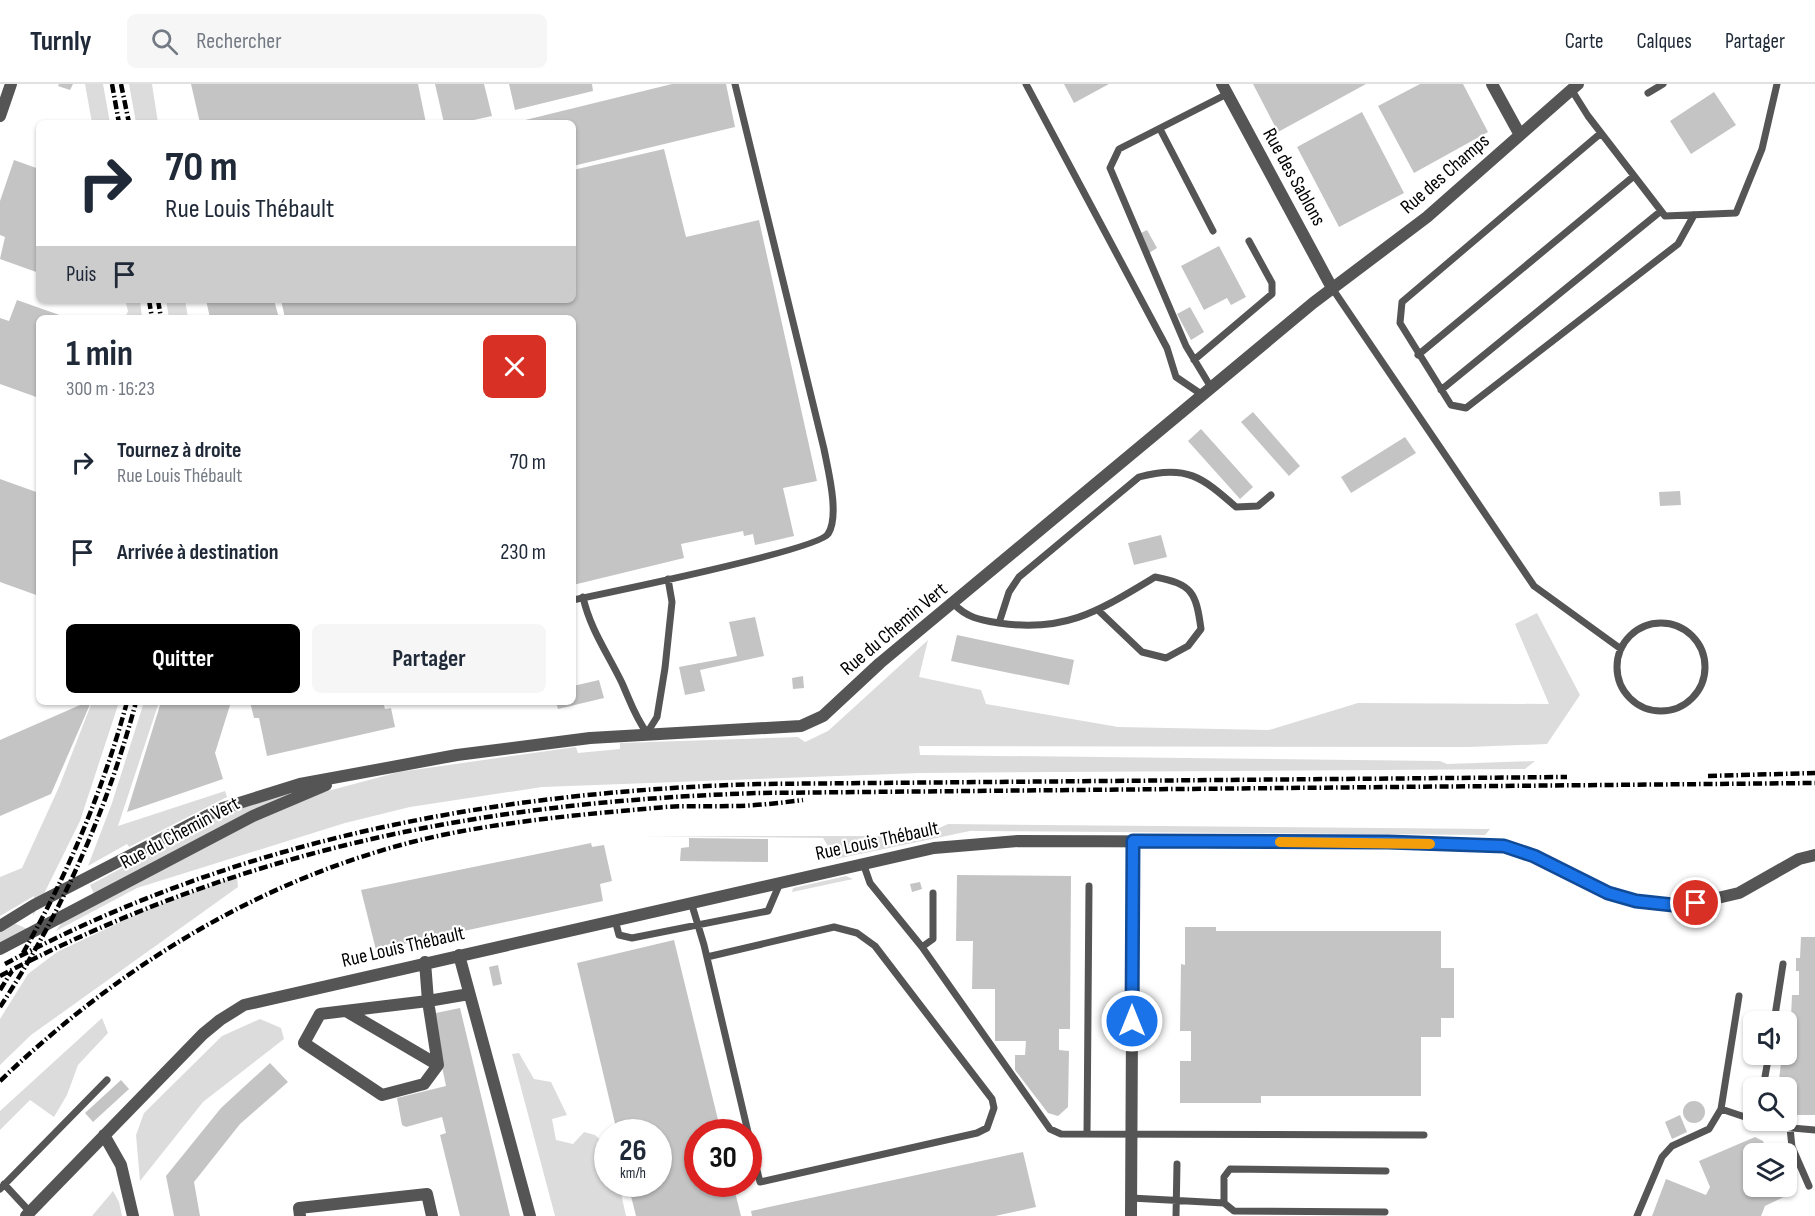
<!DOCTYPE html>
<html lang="fr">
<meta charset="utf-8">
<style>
body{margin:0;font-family:"Sofia Sans Condensed",sans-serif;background:#f6f6f7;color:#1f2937;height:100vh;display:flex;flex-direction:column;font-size:22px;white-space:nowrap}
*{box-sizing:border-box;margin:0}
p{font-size:20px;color:#747a83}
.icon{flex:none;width:33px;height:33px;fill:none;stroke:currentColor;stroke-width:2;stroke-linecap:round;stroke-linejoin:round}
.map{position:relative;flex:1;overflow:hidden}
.details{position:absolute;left:36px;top:231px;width:540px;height:390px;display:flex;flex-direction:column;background:#fff;border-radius:9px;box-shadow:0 2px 4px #0004}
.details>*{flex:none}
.top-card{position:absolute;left:36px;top:36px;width:540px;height:183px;border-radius:9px;box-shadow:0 2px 4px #0004;background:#fff;color:#1f2937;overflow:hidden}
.buttons{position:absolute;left:1743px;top:927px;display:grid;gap:12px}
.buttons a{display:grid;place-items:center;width:54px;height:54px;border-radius:9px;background:#fff;box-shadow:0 2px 4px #0004;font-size:30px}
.speed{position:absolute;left:594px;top:1035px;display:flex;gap:12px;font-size:30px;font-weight:700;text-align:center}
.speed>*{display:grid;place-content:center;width:78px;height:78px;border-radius:50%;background:#fff;box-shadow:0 2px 4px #0004;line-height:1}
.speed small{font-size:15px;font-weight:400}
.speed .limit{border:9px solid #d22;background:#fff;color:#111}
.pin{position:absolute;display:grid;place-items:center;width:51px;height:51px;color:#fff;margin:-26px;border:3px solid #fff;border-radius:50%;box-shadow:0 2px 6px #0007}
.me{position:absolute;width:66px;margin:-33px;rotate:0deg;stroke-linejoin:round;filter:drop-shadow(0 0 4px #0008)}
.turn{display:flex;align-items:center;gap:21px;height:126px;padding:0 30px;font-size:27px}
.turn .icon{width:78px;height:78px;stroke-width:2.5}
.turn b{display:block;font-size:42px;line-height:51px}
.then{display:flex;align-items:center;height:57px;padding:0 30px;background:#0003;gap:12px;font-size:22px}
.round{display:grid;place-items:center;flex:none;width:63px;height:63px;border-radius:9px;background:#f6f6f7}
.head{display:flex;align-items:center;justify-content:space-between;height:102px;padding:0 30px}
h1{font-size:36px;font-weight:700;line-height:45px}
.action{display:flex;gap:12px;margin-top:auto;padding:12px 30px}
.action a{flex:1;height:69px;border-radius:9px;background:#000;color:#fff;font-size:24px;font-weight:700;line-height:69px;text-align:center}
.action a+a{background:#f6f6f7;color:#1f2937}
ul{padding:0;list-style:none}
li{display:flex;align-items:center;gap:18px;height:90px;padding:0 30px}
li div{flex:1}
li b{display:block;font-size:22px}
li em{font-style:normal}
header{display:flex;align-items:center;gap:36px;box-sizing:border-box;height:84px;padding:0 30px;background:#fff;border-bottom:2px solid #e0e1e3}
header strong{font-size:28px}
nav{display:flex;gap:33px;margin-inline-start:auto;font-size:21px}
.search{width:420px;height:54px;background:#f6f6f7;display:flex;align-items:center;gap:15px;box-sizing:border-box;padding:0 21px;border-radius:9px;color:#747a83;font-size:22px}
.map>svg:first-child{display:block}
.green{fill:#dcdcdc}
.building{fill:#c4c4c4}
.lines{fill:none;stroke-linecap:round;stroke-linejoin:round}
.service{stroke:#555;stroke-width:7}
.minor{stroke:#555;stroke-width:12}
.rail{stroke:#000;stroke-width:4.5;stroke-dasharray:9 3 1.5 3;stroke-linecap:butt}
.route-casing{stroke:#114b97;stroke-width:15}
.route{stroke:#1a73e8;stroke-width:10}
.slow{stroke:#f59e0b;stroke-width:10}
.labels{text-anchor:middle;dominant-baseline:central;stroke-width:4.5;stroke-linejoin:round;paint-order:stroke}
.street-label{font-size:20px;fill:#000;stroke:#fff}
</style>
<header>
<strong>Turnly</strong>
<div class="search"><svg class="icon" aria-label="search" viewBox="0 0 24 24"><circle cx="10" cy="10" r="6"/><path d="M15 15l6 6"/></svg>Rechercher</div>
<nav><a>Carte</a><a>Calques</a><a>Partager</a></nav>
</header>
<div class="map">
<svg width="1815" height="1132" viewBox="0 0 1815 1132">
<rect width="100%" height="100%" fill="#fff"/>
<path class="green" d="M 85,0 L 103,0 L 110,39 L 92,39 Z
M 129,0 L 152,0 L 158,39 L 136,39 Z
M 125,216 L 140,216 L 142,234 L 125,234 L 128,227 Z
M 166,216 L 185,216 L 188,234 L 169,234 Z
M 1537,529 L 1580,611 L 1547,660 L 1469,663 L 919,662 L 920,671 L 1440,677 L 1447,680 L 1535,677 L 1525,685 L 920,689 L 542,703 L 410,723 L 345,739 L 137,804 L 56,847 L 64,835 L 294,716 L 399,688 L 576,663 L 578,669 L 620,665 L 620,659 L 798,653 L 805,658 L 828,647 L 928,556 L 919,593 L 981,606 L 986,620 L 1118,643 L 1269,646 L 1358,619 L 1549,620 L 1515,540 Z
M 92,618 L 119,618 L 80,737 L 33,832 L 34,812 L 0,832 L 0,793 L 22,784 L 59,703 Z
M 144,618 L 159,618 L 118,742 L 225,707 L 227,713 L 129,763 L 127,760 L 88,782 L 112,719 Z
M 297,707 L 94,810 L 90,801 L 230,726 Z
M 948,740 L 1490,745 L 1485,751 L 970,747 L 836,775 L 823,754 L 639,752 L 922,752 Z
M 237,792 L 238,803 L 31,951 L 0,981 L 0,935 L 28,890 L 57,868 L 146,826 Z
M 846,792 L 853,795 L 792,808 L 793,804 Z
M 14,839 L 27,845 L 0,860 L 0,846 Z
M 102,934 L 108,949 L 78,981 L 67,1011 L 54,1033 L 30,1016 L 0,1046 L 0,1027 Z
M 260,935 L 281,944 L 284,955 L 203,1018 L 140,1097 L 136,1051 L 144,1029 L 222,952 Z
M 519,969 L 534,995 L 551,998 L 567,1031 L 552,1035 L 556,1056 L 573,1060 L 584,1048 L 595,1051 L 607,1062 L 608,1100 L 619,1100 L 626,1132 L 555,1132 L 512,970 Z
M 113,1107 L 119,1118 L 122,1132 L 92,1132 Z"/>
<path class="building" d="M 59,0 L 73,0 L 70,6 L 58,2 Z
M 191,0 L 418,0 L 426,39 L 200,39 Z
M 435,0 L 484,0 L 492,32 L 460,39 L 444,39 Z
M 509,0 L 592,0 L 593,7 L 515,26 Z
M 672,0 L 726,0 L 735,43 L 573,82 L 573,39 L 513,39 Z
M 1064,0 L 1109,0 L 1074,19 Z
M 1253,0 L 1366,0 L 1278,48 Z
M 1420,0 L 1463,0 L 1488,48 L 1414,89 L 1378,22 Z
M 1714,8 L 1736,41 L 1691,70 L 1670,37 Z
M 1362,28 L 1404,109 L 1339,143 L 1297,63 Z
M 664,65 L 686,153 L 759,136 L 817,397 L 783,404 L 794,452 L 755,461 L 753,450 L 744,452 L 743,447 L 681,460 L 684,474 L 573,501 L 573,234 L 285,234 L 281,216 L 573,216 L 573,86 Z
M 14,76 L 39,85 L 39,189 L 0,175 L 5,153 L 0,151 L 0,117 Z
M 1147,146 L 1157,164 L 1149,169 L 1139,150 Z
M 1219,162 L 1246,213 L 1231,221 L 1227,214 L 1204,226 L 1181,182 Z
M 17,216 L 68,234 L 39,234 L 39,314 L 0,300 L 0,234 L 9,237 Z
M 206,216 L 274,216 L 279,234 L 210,234 Z
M 1190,223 L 1204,248 L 1191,256 L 1177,230 Z
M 1253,328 L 1300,382 L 1289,392 L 1241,338 Z
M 1201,345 L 1253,403 L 1240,415 L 1188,357 Z
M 1405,353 L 1416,369 L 1351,409 L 1341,393 Z
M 0,395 L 39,409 L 39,512 L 0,498 Z
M 1680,407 L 1681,421 L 1660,422 L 1659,408 Z
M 1161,451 L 1167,473 L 1134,481 L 1128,459 Z
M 755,533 L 764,572 L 700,586 L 705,607 L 685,611 L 679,583 L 737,572 L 729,538 Z
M 957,551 L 1074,576 L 1069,601 L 951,577 Z
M 803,592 L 804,604 L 793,605 L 792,594 Z
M 599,596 L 604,614 L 558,625 L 556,618 L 573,618 L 573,602 Z
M 87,618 L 91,618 L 51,710 L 0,732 L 0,656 Z
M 161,618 L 231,618 L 215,669 L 223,695 L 127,728 Z
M 250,618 L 383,618 L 385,625 L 391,624 L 395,643 L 267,672 L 259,634 L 254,634 Z
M 689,754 L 768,755 L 768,778 L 680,777 L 681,764 L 689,763 Z
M 591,759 L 592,763 L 604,761 L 612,797 L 600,800 L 603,817 L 376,866 L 361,806 Z
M 957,791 L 1071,792 L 1070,945 L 1059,945 L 1059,966 L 1069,967 L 1068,1023 L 1058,1032 L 1048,1029 L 1015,986 L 1015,971 L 1025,971 L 1026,957 L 995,957 L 995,905 L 972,905 L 973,857 L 956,857 Z
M 920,798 L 922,805 L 912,808 L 910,800 Z
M 1185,843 L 1216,843 L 1216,847 L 1441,847 L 1441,884 L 1454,884 L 1454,934 L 1441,934 L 1441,953 L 1421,953 L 1421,1012 L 1261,1012 L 1261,1019 L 1180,1019 L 1180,977 L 1191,977 L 1191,947 L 1180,947 L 1181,880 L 1185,881 Z
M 1801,853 L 1815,853 L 1815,1031 L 1786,1031 L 1786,1004 L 1778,1004 L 1782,971 L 1790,971 L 1791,947 L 1787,947 L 1788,934 L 1791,933 L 1792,911 L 1799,911 L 1799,887 L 1796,887 L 1796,874 L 1800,874 Z
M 674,856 L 721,1048 L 698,1048 L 698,1100 L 733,1100 L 741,1132 L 636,1132 L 628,1100 L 658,1100 L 658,1048 L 617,1048 L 577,879 Z
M 498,881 L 502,900 L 493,902 L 489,883 Z
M 460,924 L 510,1132 L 460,1132 L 440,1051 L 446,1049 L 442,1033 L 406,1043 L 402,1041 L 397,1014 L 446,1002 L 431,930 Z
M 270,979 L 288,998 L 240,1040 L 194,1098 L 200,1132 L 174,1132 L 166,1092 L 221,1024 Z
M 121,996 L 129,1005 L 93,1038 L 85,1029 Z
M1683 1028a11 11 0 1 1 22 0a11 11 0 1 1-22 0Z
M 1680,1031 L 1687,1048 L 1672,1055 L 1665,1038 Z
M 1755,1053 L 1763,1057 L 1769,1070 L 1754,1070 L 1754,1102 L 1784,1102 L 1788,1111 L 1765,1122 L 1761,1132 L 1652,1132 L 1666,1095 L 1706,1111 L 1710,1103 L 1699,1077 Z
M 1023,1068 L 1036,1123 L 995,1132 L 752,1132 L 751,1127 Z"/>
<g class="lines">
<path class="service" d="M 1026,0 L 1167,264 L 1176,293 L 1204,312
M 1571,5 L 1588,32 L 1665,132 L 1736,129 L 1762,65 L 1777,0
M 1648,9 L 1663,0
M 1160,45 L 1213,147
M 1601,49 L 1402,218 L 1400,239 L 1451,321 L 1466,324 L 1678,160 L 1694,131
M 1332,204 L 1534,502 L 1621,565
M 1418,271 L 1634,92
M 1194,276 L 1272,210 L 1272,199 L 1249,157
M 1212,305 L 1186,262 L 1110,84 L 1119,65 L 1227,10
M 1441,306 L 1661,127
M 583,513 C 590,545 608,570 622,599 C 630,617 635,633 647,649 L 657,633 L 665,584 L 672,518 L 668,495
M 573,516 C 606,509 818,466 828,450 C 840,432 828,386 824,365 L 735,0
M 954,520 C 967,534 981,536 999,539 C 1066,549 1100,526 1155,493 C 1192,500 1196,508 1201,545 L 1188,562 L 1166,574 L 1142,568 L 1099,527
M 999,539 L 1009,508 L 1019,493 L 1139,393 C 1186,380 1202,393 1236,423 L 1258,422 L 1271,411
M1617 583a44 44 0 1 1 88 0a44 44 0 1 1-88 0Z
M 863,779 L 870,799 L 922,863 L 1050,1045 L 1061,1050 L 1424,1051
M 691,818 L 704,861 L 748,1048
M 615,836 L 619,851 L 632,854 L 768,827 L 780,799
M 922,863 L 933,855 L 933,809
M 707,873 L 834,843 L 857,849 L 875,862 L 992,1015 L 994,1024 L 987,1044 L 977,1049 L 760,1098 L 748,1051
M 1739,912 L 1721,1025 L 1754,1036
M 1774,938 L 1783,880
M 1763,1004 L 1769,970
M 1754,1036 L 1769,1042 L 1815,1046
M 1790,1044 L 1792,1063 L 1809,1102
M 1087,1050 L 1089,802
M 4,1100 L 30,1128
M 0,1105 L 107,996
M 1131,1114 L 1224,1119 L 1234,1127 L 1385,1128
M 1224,1119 L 1224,1093 L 1230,1085 L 1386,1087
M 1176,1132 L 1177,1080
M 1637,1132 L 1662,1073 L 1672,1062 L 1709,1045 L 1721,1025"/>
<path class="minor" d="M 1222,0 L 1332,204
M 1492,0 L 1520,51
M 0,32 L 11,0
M 0,842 L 34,821 L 220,725 L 300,700 L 457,671 L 590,654 L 801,642 L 823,632 L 880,579 L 1313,219 L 1427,133 L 1578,0
M 0,865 L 253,732 L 326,701
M 459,871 L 530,1132
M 425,878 L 428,917 L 320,930 L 304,959 L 382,1011 L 424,1000 L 438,981 L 428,917 L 469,910
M 346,927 L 438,981
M 104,1051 L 121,1081 L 133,1132
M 26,1132 L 203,950 L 220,936 L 244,921 L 934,764 L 1018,757 L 1388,758 L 1504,762 L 1534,772 L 1608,809 L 1636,817 L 1673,821 L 1696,819 L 1739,809 L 1799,775 L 1815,771
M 300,1132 L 299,1124 L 427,1110 L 432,1132
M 1131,1132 L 1133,757"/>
<path class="rail" d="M 112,0 L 119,39
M 121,0 L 129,39
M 149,216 L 152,234
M 158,216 L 161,234
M 1708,692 L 1815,689
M 23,869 C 68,790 103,706 127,618
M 5,880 C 240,754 495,708 758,700 L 1567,693
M 0,892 C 244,764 484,718 758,709 L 1815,699
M 0,906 L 12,887
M 0,923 C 62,829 107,726 136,618
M 0,997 C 119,883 258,796 420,756 C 496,738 576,731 654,724 C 679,721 705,723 731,722 C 755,722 779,719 803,716"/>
</g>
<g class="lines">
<g class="route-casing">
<path id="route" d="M 1132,937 L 1133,757 L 1388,758 L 1504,762 L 1534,772 L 1608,809 L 1636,817 L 1673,821 L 1696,819"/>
</g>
<use href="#route" class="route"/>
<path class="slow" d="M 1280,758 L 1430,760"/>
</g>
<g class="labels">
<g class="street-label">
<text transform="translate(1445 90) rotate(-41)">Rue des Champs</text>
<text transform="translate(1294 93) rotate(61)">Rue des Sablons</text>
<text transform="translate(894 545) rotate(-40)">Rue du Chemin Vert</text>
<text transform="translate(180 749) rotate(-28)">Rue du Chemin Vert</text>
<text transform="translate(877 757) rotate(-12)">Rue Louis Thébault</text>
<text transform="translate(403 863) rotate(-13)">Rue Louis Thébault</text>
</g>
</g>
</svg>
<div class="buttons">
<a><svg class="icon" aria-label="sound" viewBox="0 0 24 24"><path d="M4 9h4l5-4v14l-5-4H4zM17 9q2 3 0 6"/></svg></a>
<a><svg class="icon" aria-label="search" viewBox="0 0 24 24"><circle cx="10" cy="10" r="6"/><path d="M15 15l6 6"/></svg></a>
<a><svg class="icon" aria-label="layers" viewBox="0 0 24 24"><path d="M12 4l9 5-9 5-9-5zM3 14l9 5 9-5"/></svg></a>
</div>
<div class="speed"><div>26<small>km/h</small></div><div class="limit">30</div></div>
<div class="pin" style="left:1696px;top:819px;background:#d93025"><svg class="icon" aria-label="arrive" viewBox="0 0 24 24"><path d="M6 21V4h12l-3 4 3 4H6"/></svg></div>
<svg class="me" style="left:1132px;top:937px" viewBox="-20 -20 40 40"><circle r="17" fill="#1a73e8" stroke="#fff" stroke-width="3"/><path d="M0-11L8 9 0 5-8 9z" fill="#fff"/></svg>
<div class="top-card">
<div class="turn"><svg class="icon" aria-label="right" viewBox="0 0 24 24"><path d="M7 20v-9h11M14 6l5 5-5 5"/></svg><div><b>70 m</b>Rue Louis Thébault</div></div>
<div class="then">Puis<svg class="icon" aria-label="arrive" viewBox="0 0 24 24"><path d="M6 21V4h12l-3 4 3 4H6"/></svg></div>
</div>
<section class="details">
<div class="head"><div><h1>1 min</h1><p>300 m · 16:23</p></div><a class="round" style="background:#d93025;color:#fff"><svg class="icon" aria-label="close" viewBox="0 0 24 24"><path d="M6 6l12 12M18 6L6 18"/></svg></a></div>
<ul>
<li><svg class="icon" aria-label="right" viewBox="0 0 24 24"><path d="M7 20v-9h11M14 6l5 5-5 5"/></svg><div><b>Tournez à droite</b><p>Rue Louis Thébault</p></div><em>70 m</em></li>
<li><svg class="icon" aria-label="arrive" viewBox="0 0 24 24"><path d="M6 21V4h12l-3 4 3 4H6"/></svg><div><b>Arrivée à destination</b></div><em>230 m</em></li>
</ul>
<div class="action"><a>Quitter</a><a>Partager</a></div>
</section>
</div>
